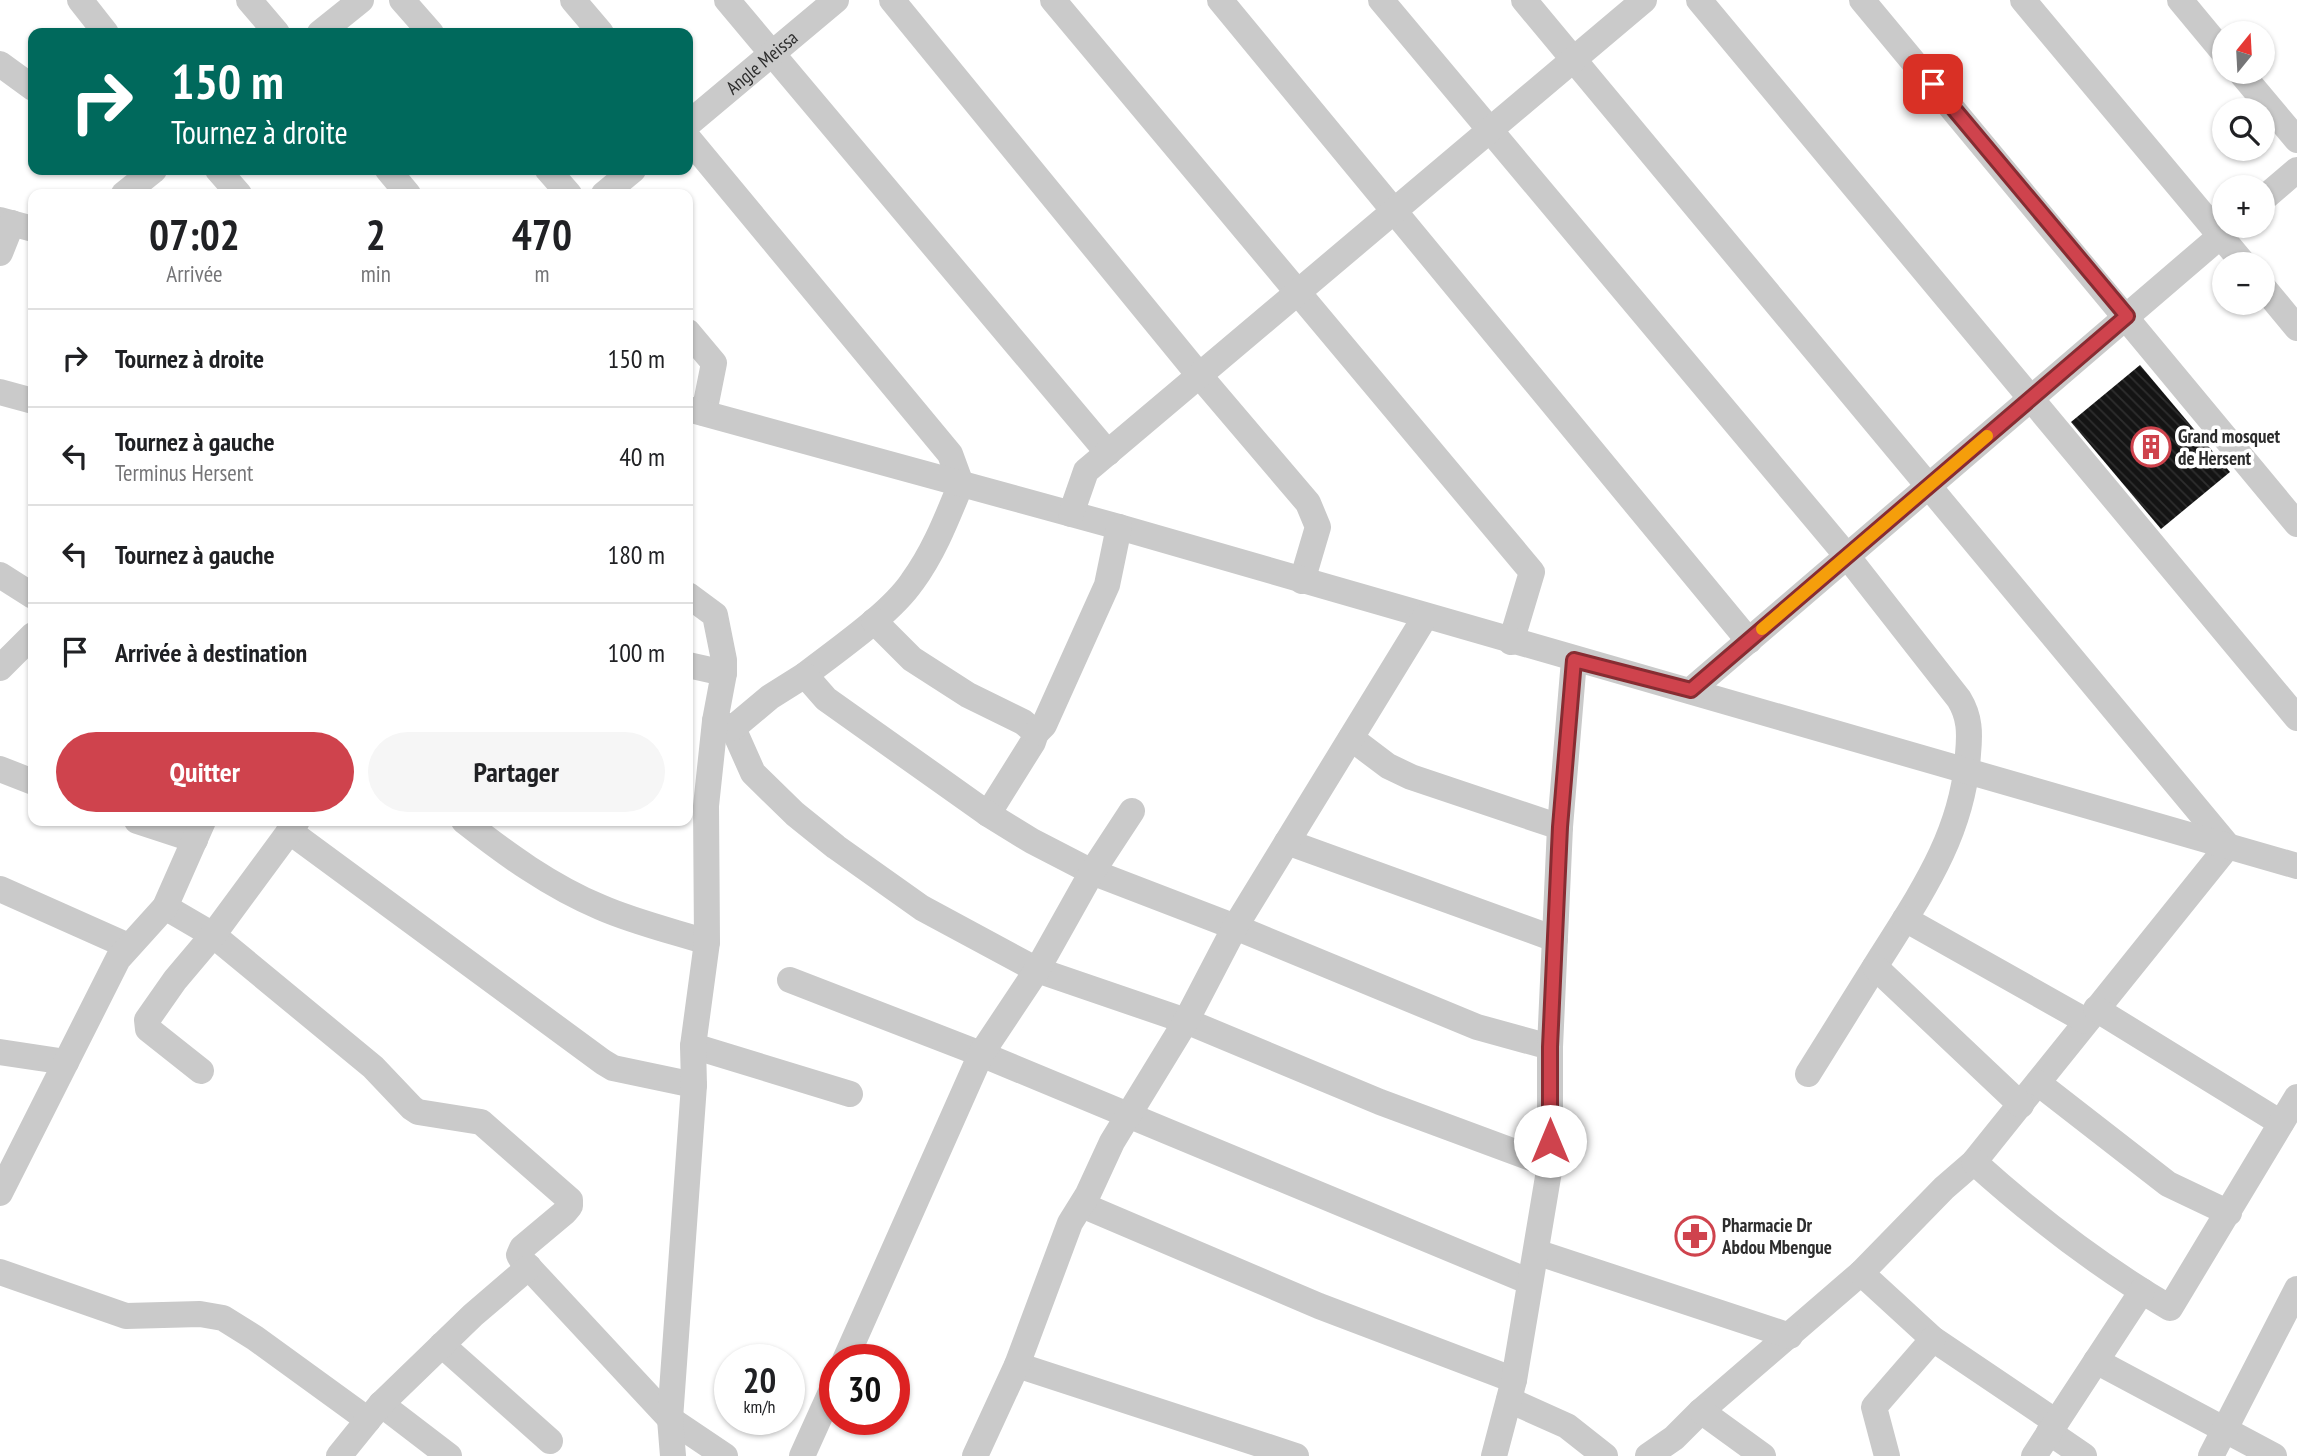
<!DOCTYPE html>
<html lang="fr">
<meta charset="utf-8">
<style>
body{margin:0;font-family:"PT Sans Narrow",sans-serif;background:#f6f6f6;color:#202124;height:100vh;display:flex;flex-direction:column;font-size:26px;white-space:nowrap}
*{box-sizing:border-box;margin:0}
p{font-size:23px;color:#757577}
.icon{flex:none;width:38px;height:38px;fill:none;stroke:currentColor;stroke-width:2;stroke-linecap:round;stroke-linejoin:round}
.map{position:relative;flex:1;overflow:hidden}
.panel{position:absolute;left:28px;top:189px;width:665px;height:637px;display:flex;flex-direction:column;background:#fff;border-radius:14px;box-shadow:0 2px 5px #0004}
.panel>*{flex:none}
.top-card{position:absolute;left:28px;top:28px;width:665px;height:147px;border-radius:14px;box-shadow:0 2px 5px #0004;background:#00695c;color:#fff;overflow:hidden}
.needle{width:46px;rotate:18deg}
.tools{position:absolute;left:2212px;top:21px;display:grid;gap:14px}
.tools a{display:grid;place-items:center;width:63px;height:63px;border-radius:50%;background:#fff;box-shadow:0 2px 5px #0004;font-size:35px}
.speed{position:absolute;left:714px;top:1344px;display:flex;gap:14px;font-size:35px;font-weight:700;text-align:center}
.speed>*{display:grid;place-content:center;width:91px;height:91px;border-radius:50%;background:#fff;box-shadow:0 2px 5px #0004;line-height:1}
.speed small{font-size:18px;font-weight:400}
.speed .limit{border:10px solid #d22;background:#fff;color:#111}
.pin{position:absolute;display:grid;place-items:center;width:60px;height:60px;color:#fff;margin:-30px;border-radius:14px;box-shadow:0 4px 10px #0006}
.me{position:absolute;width:77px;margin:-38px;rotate:0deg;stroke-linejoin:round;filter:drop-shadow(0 0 5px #0008)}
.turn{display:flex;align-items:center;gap:24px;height:147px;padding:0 28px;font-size:32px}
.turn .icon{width:91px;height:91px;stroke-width:2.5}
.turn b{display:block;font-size:49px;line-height:60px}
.eta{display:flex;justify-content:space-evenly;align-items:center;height:119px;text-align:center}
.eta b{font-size:42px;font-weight:600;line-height:49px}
.primary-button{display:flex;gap:14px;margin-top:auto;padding:14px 28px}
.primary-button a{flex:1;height:80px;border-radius:42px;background:#cf434d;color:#fff;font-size:28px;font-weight:600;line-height:80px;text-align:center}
.primary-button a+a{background:#f6f6f6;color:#202124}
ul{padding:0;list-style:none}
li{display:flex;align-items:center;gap:21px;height:98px;padding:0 28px;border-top:2px solid #e0e0e0}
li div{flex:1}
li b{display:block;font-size:26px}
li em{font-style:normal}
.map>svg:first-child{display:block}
.building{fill:url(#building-back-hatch)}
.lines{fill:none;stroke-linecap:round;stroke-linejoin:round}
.minor{stroke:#cacaca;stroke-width:26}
.route-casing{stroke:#872c32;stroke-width:18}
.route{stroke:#cf434d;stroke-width:12}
.slow{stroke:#f59e0b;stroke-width:12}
.labels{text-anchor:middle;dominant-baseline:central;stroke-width:7;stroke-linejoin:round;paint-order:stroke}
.street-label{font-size:19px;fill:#2d2d2d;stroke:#fff}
.poi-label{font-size:19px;font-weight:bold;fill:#2d2d2d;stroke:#fff;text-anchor:start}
</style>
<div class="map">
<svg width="2297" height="1456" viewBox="0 0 2297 1456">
<defs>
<pattern id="building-back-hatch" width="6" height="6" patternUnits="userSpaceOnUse" patternTransform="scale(1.75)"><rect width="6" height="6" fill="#141414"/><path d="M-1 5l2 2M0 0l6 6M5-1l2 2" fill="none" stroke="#2e2e2e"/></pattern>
</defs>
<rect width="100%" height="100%" fill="#fff"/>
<path class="building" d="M 2140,365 L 2230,472 L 2161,529 L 2071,422 Z"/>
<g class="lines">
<g class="minor">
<path d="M 80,0 L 106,33"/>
<path d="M 249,0 L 277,33"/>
<path d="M 402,0 L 431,33"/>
<path d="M 573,0 L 601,33"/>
<path d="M 727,0 L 1108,453"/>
<path d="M 892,0 L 1199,375 L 1308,503 L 1318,527 L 1302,581"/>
<path d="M 1053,0 L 1532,572 L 1511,642"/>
<path d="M 1220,0 L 1749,641"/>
<path d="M 1381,0 L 1847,556 L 1959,699 C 1970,717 1970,733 1968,754 C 1963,833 1922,892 1881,957 C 1857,996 1832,1035 1808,1074"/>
<path d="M 1524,0 L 2228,846 L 1974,1162 L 1944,1188 L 1861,1273 L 1701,1411 L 1674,1438 L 1648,1456"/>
<path d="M 1699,0 L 2297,718"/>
<path d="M 1862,0 L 2297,524"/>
<path d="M 2023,0 L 2244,264"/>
<path d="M 2180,0 L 2224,53"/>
<path d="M 320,33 L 361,0"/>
<path d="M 0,64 L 33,88"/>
<path d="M 2240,72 L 2297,140"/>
<path id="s1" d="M 688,124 L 836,0"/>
<path d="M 688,138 L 950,454 L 961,484 C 947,518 934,552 912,582 C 890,614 837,650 805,675"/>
<path d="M 218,170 L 239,194"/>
<path d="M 388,170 L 408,194"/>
<path d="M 548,170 L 569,194"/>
<path d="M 124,194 L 154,170"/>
<path d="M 604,194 L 633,170"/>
<path d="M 2263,199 L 2297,170"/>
<path d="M 0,220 L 33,229"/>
<path d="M 0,253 L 12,223"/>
<path d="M 2263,287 L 2297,328"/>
<path d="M 688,332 L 714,363 L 704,413"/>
<path d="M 0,392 L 33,401"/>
<path d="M 688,409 L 1119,527 L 2297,866"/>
<path d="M 1071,514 L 1086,471 L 1644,0"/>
<path d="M 0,575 L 33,596"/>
<path d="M 874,621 L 912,659 L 968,695 L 1023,722 L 1036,733 L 1033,742 L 988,814"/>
<path d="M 688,665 L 724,673"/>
<path d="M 0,668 L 33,635"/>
<path d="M 1691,690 L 2232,226"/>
<path d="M 715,721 L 733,728 L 753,773 L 795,814 L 836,847 L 922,908 L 1037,970 L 1186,1021 L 1380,1102 L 1550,1165"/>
<path d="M 733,728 L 770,697 L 805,675 L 826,699 L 988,814 L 1032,841 L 1092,872 L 1235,927 L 1477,1027 L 1550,1047"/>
<path d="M 1036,733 L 1044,725 L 1107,585 L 1119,527"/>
<path d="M 1351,738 L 1388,766 L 1411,777 L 1560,827"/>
<path d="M 0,769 L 33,782"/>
<path d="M 137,821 L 195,840"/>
<path d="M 464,821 C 506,854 550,886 600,907 C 634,922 672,931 707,942"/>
<path d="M 289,831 L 603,1062 L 613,1068 L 694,1085"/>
<path d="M 1287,842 L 1555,939"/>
<path d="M 0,889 L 128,946"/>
<path d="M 165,907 L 213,935 L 373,1067 L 412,1108 L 418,1112 L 481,1122 L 570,1200 L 570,1206 L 565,1212 L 522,1248 L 519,1255 L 522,1260 L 670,1419 L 725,1456"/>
<path d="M 1905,919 L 2086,1021"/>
<path d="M 1875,967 L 2021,1105"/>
<path d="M 790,980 L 981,1054 L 1530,1282"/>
<path d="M 2096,1009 L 2281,1123"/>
<path d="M 693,1046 L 850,1094"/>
<path d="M 0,1052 L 66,1062"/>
<path d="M 201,1071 L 148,1029 L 147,1020 L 175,980 L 213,935 L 297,821"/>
<path d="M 2038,1083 L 2168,1184 L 2229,1213"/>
<path d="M 1974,1162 C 2034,1216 2100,1267 2170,1308 L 2297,1097"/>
<path d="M 0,1193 L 118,959 L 165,907 L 203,821"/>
<path d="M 1082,1205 L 1319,1306 L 1514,1380"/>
<path d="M 1536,1252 L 1790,1336"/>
<path d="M 0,1272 L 126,1316 L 200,1314 L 223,1318 L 255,1338 L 368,1420"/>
<path d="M 1861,1273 L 1933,1339 L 2056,1422"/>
<path d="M 442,1345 L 550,1441"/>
<path d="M 845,1360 L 981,1054 L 1037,970 L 1092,872 L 1132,811"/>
<path d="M 2096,1361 L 2274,1456"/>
<path d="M 1017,1365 L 1296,1456"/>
<path d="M 1509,1400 L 1567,1426 L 1605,1456"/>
<path d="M 381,1404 L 449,1456"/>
<path d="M 1701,1411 L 1763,1456"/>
<path d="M 2049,1432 L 2084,1456"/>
<path d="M 339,1456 L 381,1404 L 473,1315 L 529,1267"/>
<path d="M 673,1456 L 670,1419 L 694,1085 L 693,1046 L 707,942 L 706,806 L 715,721 L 724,673 L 724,660 L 715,615 L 688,595"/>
<path d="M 802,1456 L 835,1383"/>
<path d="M 975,1456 L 1017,1365 L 1070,1223 L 1088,1194 L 1112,1142 L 1186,1021 L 1235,927 L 1425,617"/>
<path d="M 1494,1456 L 1514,1380 L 1550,1165 L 1550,1047 L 1560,827 L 1574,660"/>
<path d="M 1887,1456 L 1874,1407 L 1933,1339"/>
<path d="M 2034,1456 L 2142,1291"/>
<path d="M 2211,1456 L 2297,1289"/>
</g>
</g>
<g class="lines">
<g class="route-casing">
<path id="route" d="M 1550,1141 L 1550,1047 L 1560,827 L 1574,660 L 1691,690 L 2127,316 L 1933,84"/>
</g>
<use href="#route" class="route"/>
<path class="slow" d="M 1762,629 L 1987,436"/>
</g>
<defs>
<g id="building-ring" transform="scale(2.0125)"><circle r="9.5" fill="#fff" stroke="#cf434d" stroke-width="1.5"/><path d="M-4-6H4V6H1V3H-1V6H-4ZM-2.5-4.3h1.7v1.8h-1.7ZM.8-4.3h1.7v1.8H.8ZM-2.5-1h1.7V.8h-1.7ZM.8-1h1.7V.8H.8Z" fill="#cf434d"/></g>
<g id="pharmacy-ring" transform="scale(2.0125)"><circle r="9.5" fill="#fff" stroke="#cf434d" stroke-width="1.5"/><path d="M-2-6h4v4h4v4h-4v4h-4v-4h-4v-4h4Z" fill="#cf434d"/></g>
</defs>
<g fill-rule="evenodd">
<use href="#building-ring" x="2151" y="447"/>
<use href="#pharmacy-ring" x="1695" y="1236"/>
</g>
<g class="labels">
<g class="street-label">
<text stroke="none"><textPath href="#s1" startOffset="96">Angle Meissa</textPath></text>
</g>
<g class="poi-label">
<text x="2178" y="436">Grand mosquet<tspan x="2178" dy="22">de Hersent</tspan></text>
<text x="1722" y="1225">Pharmacie Dr<tspan x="1722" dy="22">Abdou Mbengue</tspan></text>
</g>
</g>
</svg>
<div class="tools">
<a><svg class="needle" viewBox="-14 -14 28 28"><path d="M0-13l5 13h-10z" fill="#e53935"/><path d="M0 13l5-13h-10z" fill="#757577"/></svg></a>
<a><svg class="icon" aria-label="search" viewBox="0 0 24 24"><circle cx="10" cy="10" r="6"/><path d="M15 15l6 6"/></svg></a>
<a>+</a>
<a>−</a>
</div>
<div class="speed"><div>20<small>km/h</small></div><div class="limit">30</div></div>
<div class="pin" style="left:1933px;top:84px;background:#d93025"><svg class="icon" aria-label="arrive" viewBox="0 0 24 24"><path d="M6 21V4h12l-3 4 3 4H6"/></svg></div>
<svg class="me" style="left:1550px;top:1141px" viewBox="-20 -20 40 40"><circle r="19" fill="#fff"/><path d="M0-13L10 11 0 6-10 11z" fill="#cf434d"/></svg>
<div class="top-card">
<div class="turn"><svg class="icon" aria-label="right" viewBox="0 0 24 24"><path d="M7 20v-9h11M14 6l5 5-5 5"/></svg><div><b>150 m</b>Tournez à droite</div></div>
</div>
<section class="panel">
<div class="eta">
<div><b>07:02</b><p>Arrivée</p></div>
<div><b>2</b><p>min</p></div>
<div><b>470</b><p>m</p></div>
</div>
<ul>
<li><svg class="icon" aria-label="right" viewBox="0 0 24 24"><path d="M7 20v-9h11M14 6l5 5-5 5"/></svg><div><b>Tournez à droite</b></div><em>150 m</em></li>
<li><svg class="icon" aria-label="left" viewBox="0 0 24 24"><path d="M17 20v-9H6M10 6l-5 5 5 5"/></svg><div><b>Tournez à gauche</b><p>Terminus Hersent</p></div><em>40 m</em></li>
<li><svg class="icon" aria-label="left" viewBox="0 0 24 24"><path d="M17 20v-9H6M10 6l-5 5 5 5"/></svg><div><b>Tournez à gauche</b></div><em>180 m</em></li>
<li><svg class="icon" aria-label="arrive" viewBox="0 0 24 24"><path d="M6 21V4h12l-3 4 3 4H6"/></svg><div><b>Arrivée à destination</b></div><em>100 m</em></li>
</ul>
<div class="primary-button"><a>Quitter</a><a>Partager</a></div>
</section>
</div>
